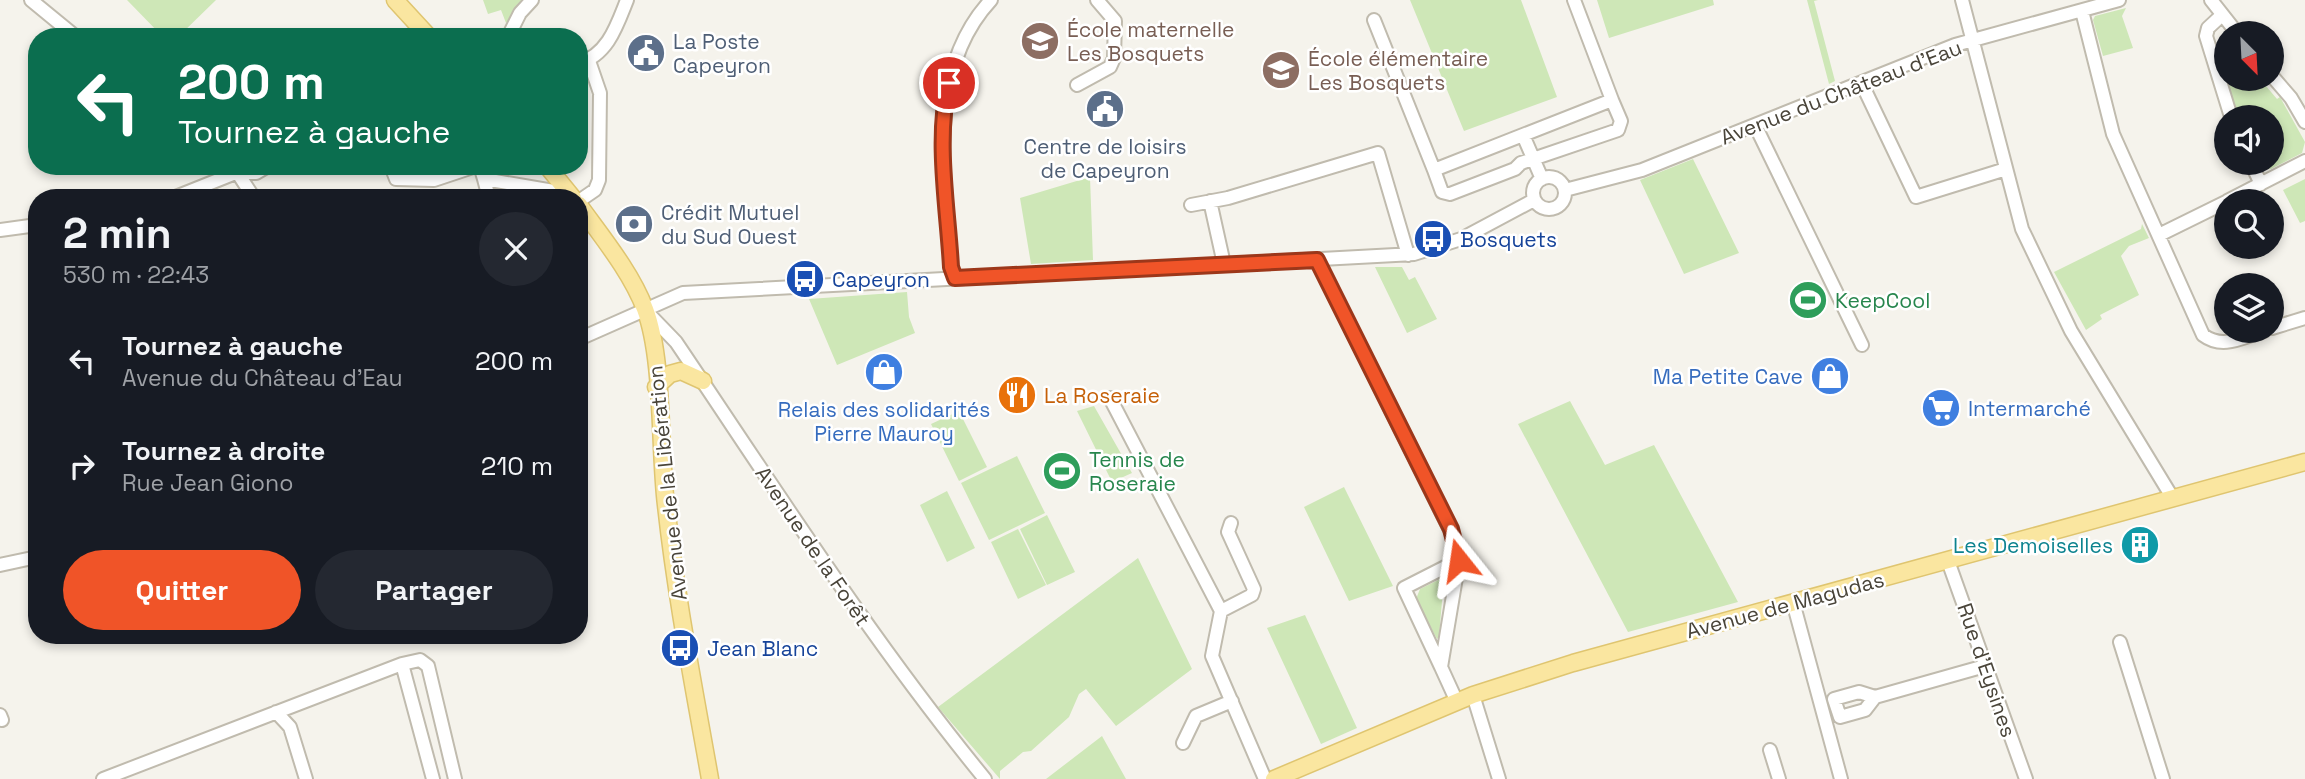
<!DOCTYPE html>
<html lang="fr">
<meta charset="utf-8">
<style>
body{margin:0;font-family:"Space Grotesk",sans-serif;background:#242831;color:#f1f3f6;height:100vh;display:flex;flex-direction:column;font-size:26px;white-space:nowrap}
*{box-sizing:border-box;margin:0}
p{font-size:23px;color:#9ea1a6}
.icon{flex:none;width:38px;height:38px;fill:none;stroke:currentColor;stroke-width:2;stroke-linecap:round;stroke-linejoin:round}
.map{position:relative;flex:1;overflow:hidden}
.details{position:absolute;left:28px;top:189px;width:560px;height:455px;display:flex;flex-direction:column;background:#171b24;border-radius:28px;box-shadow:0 4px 10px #0003}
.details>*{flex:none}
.banner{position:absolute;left:28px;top:28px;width:560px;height:147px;border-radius:28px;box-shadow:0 4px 10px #0003;background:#0b6e4f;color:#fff;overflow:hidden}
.needle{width:46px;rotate:156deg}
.controls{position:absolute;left:2214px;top:21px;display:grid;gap:14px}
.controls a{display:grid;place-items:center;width:70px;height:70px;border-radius:50%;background:#171b24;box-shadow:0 4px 10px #0003;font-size:35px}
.pin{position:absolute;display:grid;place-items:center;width:60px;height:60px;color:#fff;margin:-30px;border:4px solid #fff;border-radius:50%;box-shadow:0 2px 7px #0007}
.me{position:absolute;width:77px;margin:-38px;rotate:345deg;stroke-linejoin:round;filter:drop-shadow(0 0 5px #0008)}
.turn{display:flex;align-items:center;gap:24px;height:147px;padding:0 35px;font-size:32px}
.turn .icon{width:91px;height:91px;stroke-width:2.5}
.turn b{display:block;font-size:49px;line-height:60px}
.round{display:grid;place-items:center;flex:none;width:74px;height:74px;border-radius:37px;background:#242831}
.head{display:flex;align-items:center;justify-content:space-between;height:119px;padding:0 35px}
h1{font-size:42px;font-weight:700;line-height:52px}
.primary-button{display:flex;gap:14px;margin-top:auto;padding:14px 35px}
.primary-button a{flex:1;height:80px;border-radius:42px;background:#f05428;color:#fff;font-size:28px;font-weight:700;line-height:80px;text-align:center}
.primary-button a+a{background:#242831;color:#f1f3f6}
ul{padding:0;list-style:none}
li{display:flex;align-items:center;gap:21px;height:105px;padding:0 35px}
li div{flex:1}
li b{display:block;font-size:26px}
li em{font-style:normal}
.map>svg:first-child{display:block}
.green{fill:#cee7b7}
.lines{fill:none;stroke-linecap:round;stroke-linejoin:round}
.minor-casing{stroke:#c0bbae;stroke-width:16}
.major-casing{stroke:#dfc570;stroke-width:19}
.minor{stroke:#fff;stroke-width:12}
.major{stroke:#fae6a0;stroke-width:16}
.route-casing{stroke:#9c371a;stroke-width:18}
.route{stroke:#f05428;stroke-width:12}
.labels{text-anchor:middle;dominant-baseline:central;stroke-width:5;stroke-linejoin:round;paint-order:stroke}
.education-label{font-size:21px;fill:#785e54;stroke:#fff;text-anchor:start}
.service-label{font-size:21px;fill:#4e5e75;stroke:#fff;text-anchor:start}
.street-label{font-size:21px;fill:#494439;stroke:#fff}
.transit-label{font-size:21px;fill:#164399;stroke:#fff;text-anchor:start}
.leisure-label{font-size:21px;fill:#27864d;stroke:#fff;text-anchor:start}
.shop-label{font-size:21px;fill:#366cbe;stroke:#fff;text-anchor:end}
.food-label{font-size:21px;fill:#c56008;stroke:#fff;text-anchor:start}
.culture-label{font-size:21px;fill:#0d838f;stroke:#fff;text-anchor:end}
</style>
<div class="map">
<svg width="2305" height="779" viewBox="0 0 2305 779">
<rect width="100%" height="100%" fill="#f5f3ec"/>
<path class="green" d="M 127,0 L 216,0 L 178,37 L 163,37 Z
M 483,0 L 527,0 L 506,23 L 501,10 L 488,14 Z
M 1410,0 L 1521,0 L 1557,97 L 1464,131 Z
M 1597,0 L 1713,0 L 1714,5 L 1609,38 Z
M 1807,0 L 1818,0 L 1814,1 L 1835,81 L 1829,84 Z
M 2126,8 L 2122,16 L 2133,48 L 2103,56 L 2093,20 L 2095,16 Z
M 2226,79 L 2260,79 L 2277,99 L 2280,97 L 2305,142 L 2302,153 L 2271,169 L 2263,168 L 2259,163 L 2272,163 L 2272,117 L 2238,117 Z
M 1693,159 L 1739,253 L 1684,274 L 1640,180 Z
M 1090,177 L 1093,260 L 1031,264 L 1020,198 Z
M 2305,179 L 2305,221 L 2300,223 L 2283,190 Z
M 2142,224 L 2149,238 L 2129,246 L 2121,256 L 2139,295 L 2100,315 L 2102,319 L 2086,330 L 2054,272 L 2141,229 Z
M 1375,267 L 1402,267 L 1409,280 L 1415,277 L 1437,319 L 1407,333 Z
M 907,292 L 909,317 L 915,333 L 837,365 L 809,299 Z
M 1570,401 L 1605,465 L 1654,445 L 1738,602 L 1628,632 L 1518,424 Z
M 1094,406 L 1132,473 L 1112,482 L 1077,411 Z
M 959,411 L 987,467 L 959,481 L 931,424 Z
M 1017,456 L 1045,513 L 989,540 L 961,483 Z
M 1344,487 L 1393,586 L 1349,601 L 1304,507 Z
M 947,491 L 975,548 L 947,562 L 920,505 Z
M 1047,515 L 1075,572 L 1047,585 L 1020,529 Z
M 1018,529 L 1046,585 L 1018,599 L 991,542 Z
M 1138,558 L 1192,669 L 1116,726 L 1086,689 L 1079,694 L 1069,717 L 1031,751 L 1023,752 L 1000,771 L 1000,779 L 938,707 Z
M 1444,577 L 1439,637 L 1437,639 L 1416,599 L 1420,589 Z
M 1305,615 L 1357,728 L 1321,744 L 1267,628 Z
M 1102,736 L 1126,779 L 1046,779 Z"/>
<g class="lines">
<g class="minor-casing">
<path id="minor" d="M 31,0 L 76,37
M 1962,0 L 2022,229 L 2071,331 L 2172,497
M 2211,0 L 2237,33
M 2082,11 L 2113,134 L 2203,335 C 2223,350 2243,337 2264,331
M 2222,15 L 2208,28 L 2206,36 L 2231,117
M 1374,20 L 1434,170 L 1612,100 L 1574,0
M 508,37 L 520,13 L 532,0
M 579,63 C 608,55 617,25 627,0
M 2272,76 L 2291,98 L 2305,122
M 1862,84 L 1916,197 L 2006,169
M 1077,85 L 1110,67 L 1114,58 L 1115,21 L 1097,0
M 1755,125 L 1862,345
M 1523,135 L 1542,179
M 2251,163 L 2261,184
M 391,166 L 396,179 L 434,180 L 476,166
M 480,166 L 484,179 L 571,194
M 235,169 L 254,198
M 1434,170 L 1442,192 L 1450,194 L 1515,169 L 1521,163 L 1618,130 L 1621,121 L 1612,100
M1533 193a16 16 0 1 1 32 0a16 16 0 1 1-32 0Z
M 484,179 L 489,198
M 1565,190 L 1642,170 L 1955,45 L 2119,0
M 173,198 L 238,172 L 256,173 L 268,166
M 579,201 L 595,190 L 599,180 L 600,93 L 589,61
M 1210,201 L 1224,264
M 2227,201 L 2305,161
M 1191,205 L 1228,198 L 1378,153 L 1408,255
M 0,230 L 37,225
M 2159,235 L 2226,202
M 1317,260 L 1457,544 L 1459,560 L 1441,667 L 1457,702
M 955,278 L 951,267 C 946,178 924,72 991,0
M 647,312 L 676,342 C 776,490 871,640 985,779
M 2272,328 L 2305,318
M 579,339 L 683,293 L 1414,254 L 1461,239 L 1534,200
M 1110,398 L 1221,611 L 1212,656 L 1265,779
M 1948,561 L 2026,779
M 0,565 L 37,557
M 1793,602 L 1841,779
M 1221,611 L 1252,595 L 1254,589 L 1228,532 L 1231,523
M 2120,642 L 2163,779
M 1441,667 L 1404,588 L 1459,560
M 1473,695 L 1499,779
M 1875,697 L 1859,692 L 1834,699 L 1840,717 L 1865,710 L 1875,697 L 1985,666
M 276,712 L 290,727 L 306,779
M 0,715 L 2,720
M 1183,743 L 1196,716 L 1232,701
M 1770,750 L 1779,779
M 103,779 L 402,664
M 433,779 L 402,664 L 420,660 L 428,666 L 455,779"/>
</g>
<g class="major-casing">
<path id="major" d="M 395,0 L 429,37
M 547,166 L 573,198
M 579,205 C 602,237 631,272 645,309 C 664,359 659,448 666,505 C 676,597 694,688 710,779
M 656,387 L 670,374 L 681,371 L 703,381
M 1274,779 L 1473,695 L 1573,663 L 2305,462"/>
</g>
<use href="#minor" class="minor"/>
<use href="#major" class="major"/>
</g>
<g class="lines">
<g class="route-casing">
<path id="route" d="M 949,83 C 935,138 948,210 951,267 L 955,278 L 1317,260 L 1451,529 L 1459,560"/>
</g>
<use href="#route" class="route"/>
</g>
<defs>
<g id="school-disc" transform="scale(2.0125)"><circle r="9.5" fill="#8d6e63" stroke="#fff"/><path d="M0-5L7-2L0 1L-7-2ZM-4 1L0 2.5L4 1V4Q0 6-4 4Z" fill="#fff"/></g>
<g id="civic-disc" transform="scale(2.0125)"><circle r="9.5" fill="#5c6f8a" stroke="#fff"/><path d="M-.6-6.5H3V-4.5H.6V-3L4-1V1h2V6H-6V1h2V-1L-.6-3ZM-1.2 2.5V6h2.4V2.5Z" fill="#fff"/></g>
<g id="bank-disc" transform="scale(2.0125)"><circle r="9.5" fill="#5c6f8a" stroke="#fff"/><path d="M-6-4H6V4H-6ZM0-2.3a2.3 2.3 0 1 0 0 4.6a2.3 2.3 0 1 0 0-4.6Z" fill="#fff"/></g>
<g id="bus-disc" transform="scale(2.0125)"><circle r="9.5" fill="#1a4fb4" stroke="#fff"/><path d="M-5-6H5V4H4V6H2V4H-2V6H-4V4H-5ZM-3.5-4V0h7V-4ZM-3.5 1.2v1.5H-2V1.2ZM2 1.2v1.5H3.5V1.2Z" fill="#fff"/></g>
<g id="stadium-disc" transform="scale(2.0125)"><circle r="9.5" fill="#2e9e5b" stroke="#fff"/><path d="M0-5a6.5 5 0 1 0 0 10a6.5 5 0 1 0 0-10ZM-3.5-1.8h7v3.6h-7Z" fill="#fff"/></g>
<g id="shop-disc" transform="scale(2.0125)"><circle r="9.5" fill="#3f7fe0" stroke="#fff"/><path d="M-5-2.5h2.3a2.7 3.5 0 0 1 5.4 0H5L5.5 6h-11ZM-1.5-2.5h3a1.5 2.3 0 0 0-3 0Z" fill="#fff"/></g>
<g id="restaurant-disc" transform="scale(2.0125)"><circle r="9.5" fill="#e8710a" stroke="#fff"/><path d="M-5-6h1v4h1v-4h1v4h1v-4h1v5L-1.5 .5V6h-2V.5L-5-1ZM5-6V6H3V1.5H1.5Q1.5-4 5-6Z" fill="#fff"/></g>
<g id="supermarket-disc" transform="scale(2.0125)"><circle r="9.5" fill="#3f7fe0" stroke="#fff"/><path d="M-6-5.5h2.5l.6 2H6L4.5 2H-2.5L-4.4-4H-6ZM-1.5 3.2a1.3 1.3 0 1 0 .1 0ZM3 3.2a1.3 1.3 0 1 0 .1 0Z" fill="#fff"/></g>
<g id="building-disc" transform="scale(2.0125)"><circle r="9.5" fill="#0f9aa8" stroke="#fff"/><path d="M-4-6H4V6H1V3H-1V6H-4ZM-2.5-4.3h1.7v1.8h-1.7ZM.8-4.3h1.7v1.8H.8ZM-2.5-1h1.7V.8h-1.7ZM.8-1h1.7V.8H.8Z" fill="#fff"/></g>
</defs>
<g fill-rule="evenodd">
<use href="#school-disc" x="1040" y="41"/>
<use href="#civic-disc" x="646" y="53"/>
<use href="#school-disc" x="1281" y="70"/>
<use href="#civic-disc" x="1105" y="109"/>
<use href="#bank-disc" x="634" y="224"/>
<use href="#bus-disc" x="1433" y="239"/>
<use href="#bus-disc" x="805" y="279"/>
<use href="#stadium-disc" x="1808" y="300"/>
<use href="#shop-disc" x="884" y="372"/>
<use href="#shop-disc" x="1830" y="376"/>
<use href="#restaurant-disc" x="1017" y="395"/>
<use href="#supermarket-disc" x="1941" y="408"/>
<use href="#stadium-disc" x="1062" y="471"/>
<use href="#building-disc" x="2140" y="545"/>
<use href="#bus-disc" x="680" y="648"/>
</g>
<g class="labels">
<g class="education-label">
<text x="1067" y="29">École maternelle<tspan x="1067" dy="24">Les Bosquets</tspan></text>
<text x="1308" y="58">École élémentaire<tspan x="1308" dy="24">Les Bosquets</tspan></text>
</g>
<g class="service-label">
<text x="673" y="41">La Poste<tspan x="673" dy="24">Capeyron</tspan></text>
<text x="1105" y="146" text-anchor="middle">Centre de loisirs<tspan x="1105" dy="24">de Capeyron</tspan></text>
<text x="661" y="212">Crédit Mutuel<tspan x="661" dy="24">du Sud Ouest</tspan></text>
</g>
<g class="street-label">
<text transform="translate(1841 92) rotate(-21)">Avenue du Château d'Eau</text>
<text transform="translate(667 483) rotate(-96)">Avenue de la Libération</text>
<text transform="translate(813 546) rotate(56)">Avenue de la Forêt</text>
<text transform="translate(1785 605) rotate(-15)">Avenue de Magudas</text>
<text transform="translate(1987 670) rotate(71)">Rue d'Eysines</text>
</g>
<g class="transit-label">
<text x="1460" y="239">Bosquets</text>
<text x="832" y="279">Capeyron</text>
<text x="707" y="648">Jean Blanc</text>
</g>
<g class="leisure-label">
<text x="1835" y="300">KeepCool</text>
<text x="1089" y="459">Tennis de<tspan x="1089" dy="24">Roseraie</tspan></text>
</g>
<g class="shop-label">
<text x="1803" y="376">Ma Petite Cave</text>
<text x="1968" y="408" text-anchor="start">Intermarché</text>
<text x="884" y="409" text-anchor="middle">Relais des solidarités<tspan x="884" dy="24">Pierre Mauroy</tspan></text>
</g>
<g class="food-label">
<text x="1044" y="395">La Roseraie</text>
</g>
<g class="culture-label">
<text x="2113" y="545">Les Demoiselles</text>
</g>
</g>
</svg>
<div class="controls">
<a><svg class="needle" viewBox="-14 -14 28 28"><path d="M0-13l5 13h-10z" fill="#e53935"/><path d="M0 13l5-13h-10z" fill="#9ea1a6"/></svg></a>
<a><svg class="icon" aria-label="sound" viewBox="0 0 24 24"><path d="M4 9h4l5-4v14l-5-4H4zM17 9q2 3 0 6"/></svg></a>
<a><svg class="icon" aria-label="search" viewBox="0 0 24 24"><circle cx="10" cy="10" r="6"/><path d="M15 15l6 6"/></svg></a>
<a><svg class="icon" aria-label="layers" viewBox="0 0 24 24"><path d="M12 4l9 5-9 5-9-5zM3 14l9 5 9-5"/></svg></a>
</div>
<div class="pin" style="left:949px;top:83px;background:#d93025"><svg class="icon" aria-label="arrive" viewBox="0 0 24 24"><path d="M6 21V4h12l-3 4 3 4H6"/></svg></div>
<svg class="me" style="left:1459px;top:560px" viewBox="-20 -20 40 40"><path d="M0-17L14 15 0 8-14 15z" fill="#f05428" stroke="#fff" stroke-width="4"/></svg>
<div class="banner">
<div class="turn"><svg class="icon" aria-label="left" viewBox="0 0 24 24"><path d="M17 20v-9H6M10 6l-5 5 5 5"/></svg><div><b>200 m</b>Tournez à gauche</div></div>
</div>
<section class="details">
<div class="head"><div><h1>2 min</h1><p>530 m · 22:43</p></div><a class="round"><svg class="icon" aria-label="close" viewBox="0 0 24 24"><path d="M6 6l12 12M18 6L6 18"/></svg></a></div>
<ul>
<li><svg class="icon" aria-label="left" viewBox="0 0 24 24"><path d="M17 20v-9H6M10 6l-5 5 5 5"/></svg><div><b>Tournez à gauche</b><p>Avenue du Château d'Eau</p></div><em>200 m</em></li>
<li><svg class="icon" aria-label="right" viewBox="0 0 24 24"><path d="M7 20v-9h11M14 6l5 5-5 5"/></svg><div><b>Tournez à droite</b><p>Rue Jean Giono</p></div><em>210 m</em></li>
</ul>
<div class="primary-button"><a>Quitter</a><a>Partager</a></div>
</section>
</div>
